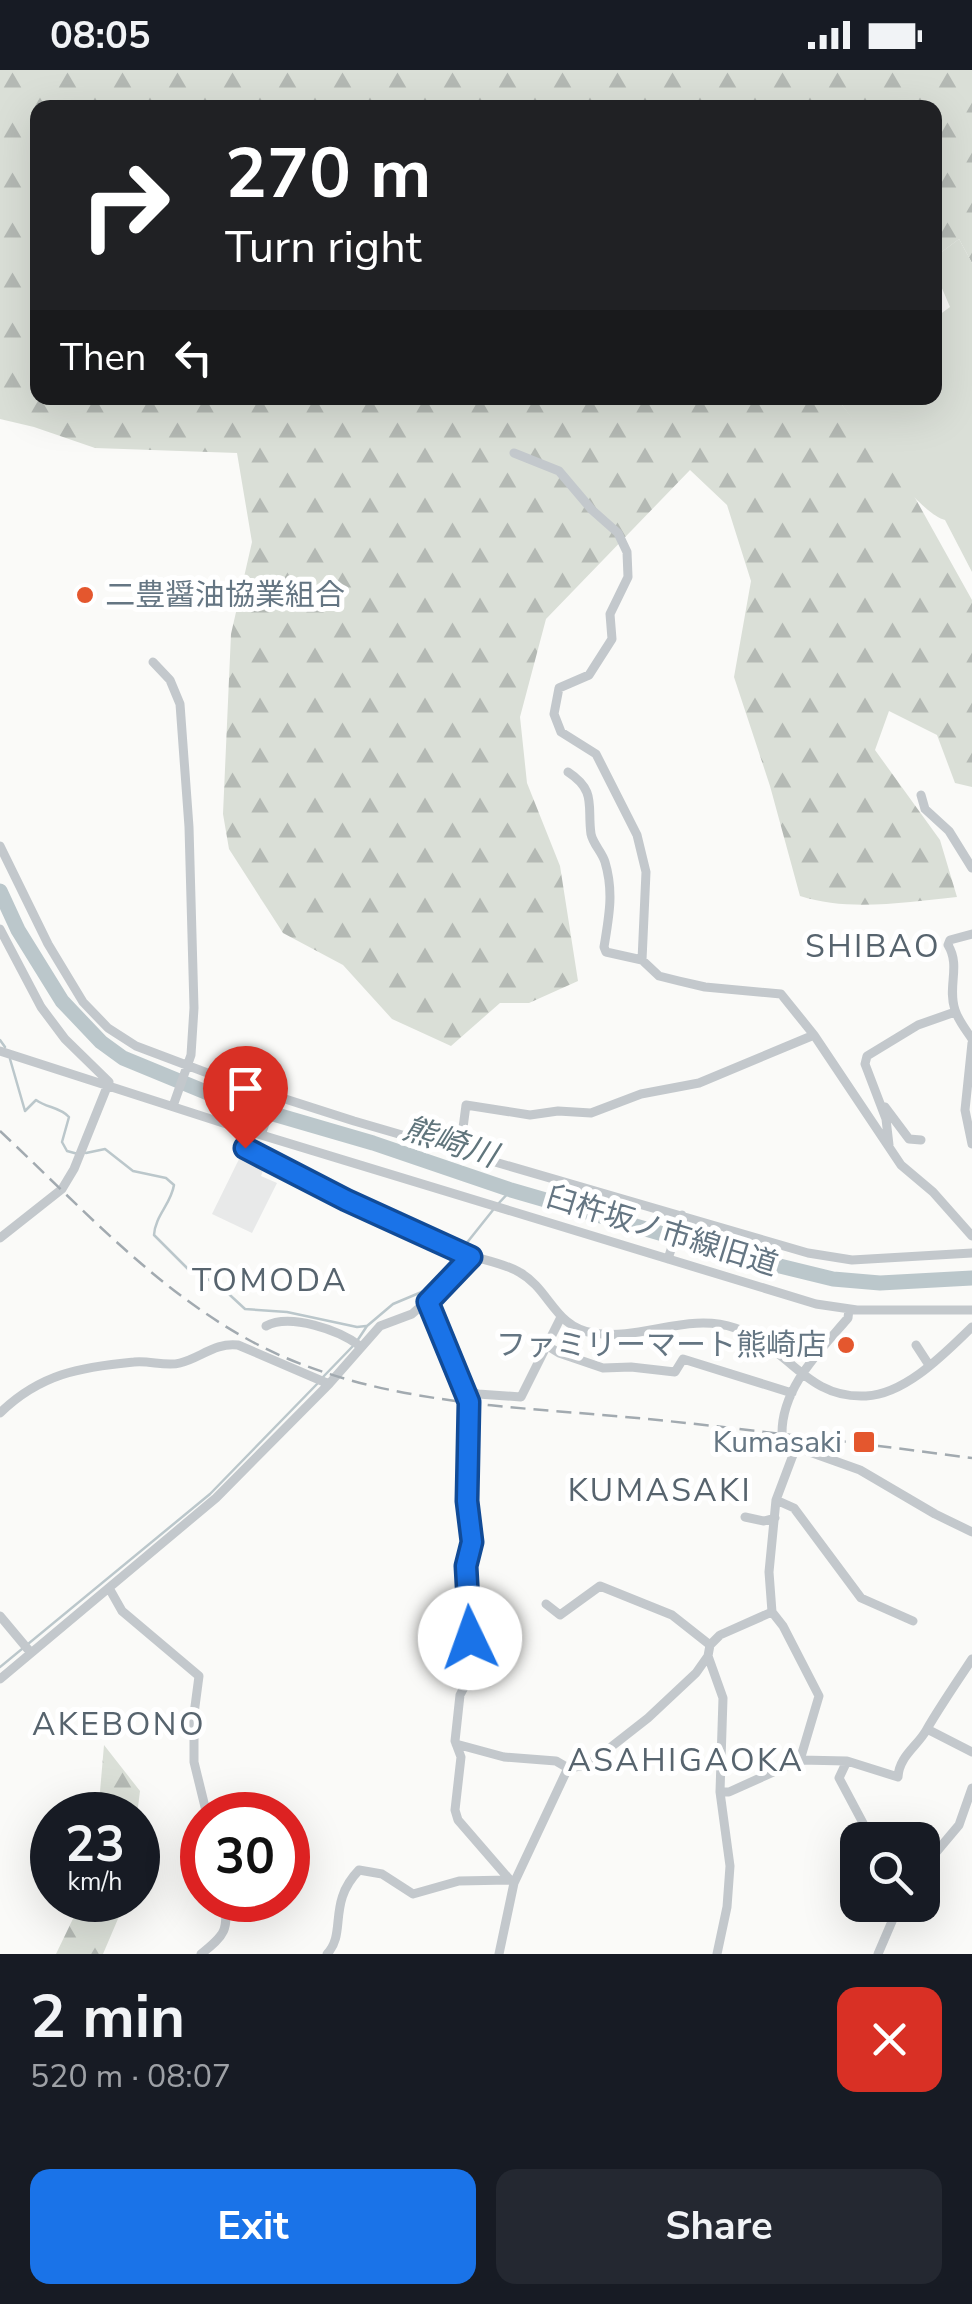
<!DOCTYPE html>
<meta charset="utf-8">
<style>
body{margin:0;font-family:"Nunito Sans","Noto Sans JP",sans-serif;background:#242831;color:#f1f3f6;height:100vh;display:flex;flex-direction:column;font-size:38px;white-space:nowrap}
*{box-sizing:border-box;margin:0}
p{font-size:32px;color:#9ea1a6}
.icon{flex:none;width:55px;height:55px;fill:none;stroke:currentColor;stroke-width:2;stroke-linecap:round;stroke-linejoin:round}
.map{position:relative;height:1884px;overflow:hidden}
.details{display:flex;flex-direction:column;background:#171b24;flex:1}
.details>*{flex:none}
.hud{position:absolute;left:30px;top:30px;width:912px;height:305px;border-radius:20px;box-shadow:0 10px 40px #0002;background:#202124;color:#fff;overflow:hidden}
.controls{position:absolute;left:840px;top:1752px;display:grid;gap:20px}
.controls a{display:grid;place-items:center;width:100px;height:100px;border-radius:20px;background:#171b24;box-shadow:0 10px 40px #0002;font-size:50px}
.speed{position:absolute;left:30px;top:1722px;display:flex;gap:20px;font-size:50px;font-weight:700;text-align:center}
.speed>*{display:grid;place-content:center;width:130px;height:130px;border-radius:50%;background:#171b24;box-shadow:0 10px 40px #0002;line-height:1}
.speed small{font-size:25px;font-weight:400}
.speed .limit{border:15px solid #d22;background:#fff;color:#111}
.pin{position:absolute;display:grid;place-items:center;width:85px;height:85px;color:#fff;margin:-102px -42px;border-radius:50% 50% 50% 0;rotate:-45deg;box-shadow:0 0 10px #0007}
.pin .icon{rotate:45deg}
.me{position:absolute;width:110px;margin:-55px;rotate:357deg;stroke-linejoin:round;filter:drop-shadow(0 0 8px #0008)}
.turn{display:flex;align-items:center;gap:35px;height:210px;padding:0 30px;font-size:45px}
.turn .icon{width:130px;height:130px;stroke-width:2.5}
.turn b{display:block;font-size:70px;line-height:85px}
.then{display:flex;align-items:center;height:95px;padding:0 30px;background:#0003;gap:20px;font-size:38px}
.round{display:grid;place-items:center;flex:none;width:105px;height:105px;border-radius:20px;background:#242831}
.overview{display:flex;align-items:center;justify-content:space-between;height:170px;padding:0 30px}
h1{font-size:60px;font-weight:700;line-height:75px}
.primary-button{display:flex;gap:20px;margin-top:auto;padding:20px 30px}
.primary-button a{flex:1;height:115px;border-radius:20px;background:#1a73e8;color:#fff;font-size:40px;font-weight:700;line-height:115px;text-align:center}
.primary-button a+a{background:#242831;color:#f1f3f6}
.status{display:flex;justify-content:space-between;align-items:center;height:70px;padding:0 50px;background:#171b24;direction:ltr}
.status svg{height:28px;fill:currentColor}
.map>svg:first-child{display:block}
.built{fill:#e8e9e9}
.forest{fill:url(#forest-firs)}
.park{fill:#dadfd7}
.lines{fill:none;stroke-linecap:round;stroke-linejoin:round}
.stream{stroke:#bbc7cb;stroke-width:2.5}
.river{stroke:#bbc7cb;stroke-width:15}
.minor{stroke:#c3c8cc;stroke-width:9}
.rail{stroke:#a2aab0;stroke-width:2.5;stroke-dasharray:15 8;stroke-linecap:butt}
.route-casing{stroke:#114b97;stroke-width:25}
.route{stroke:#1a73e8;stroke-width:18}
.poi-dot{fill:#e4572e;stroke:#fff;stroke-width:4}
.labels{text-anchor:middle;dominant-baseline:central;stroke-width:10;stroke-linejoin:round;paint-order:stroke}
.poi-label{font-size:30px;fill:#657683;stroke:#fff;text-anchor:end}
.street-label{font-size:30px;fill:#657683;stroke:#fff}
.neighbourhood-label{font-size:32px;letter-spacing:2.5px;fill:#57646e;stroke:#fff}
.water-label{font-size:32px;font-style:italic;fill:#60757c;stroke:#fff}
</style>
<div class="status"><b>08:05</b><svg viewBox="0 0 49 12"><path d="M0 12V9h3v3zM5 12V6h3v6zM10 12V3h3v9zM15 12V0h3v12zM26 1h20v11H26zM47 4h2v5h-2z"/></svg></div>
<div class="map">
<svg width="972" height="1884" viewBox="0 0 972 1884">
<defs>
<pattern id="forest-firs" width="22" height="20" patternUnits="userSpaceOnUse" patternTransform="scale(2.5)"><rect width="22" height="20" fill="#dadfd7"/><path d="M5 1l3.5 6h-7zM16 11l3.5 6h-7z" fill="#b4b9b4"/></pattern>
</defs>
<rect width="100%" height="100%" fill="#fafaf8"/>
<path class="built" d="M 242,1083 L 265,1095 L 261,1106 L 277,1113 L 252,1163 L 212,1144 Z"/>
<path class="forest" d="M 0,0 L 972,0 L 972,193 L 959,169 L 935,187 L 935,38 L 38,38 L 38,328 L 842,328 L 842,335 L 914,426 L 972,530 L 972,717 L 955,713 L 937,665 L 889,641 L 875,680 L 940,770 L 957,827 C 906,832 849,842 800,826 L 770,716 L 734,607 L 751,511 L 727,435 L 690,400 L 546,549 L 520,647 L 527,713 L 560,796 L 578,911 L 529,933 L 500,933 L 451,976 L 392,949 L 343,895 L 283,863 L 229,779 L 223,744 L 231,564 L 252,472 L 237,383 L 95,378 L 34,357 L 0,349 Z
M 104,1675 L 140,1721 L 137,1745 L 98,1745 Z
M 82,1830 L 126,1830 L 103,1884 L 56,1884 Z"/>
<path class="park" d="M 959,169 L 972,193 L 972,502 L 945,450 C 917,443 862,361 842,335 L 842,328 L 935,328 L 935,248 L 950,237 L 935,202 L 935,187 Z"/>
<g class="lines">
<path class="stream" d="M 0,970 L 5,977
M 10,989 L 25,1041 L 36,1030 C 47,1038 60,1037 69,1047 L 62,1072 L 67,1081 L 78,1084
M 86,1083 L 105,1079 L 133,1101 L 166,1108 L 174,1115 C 171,1134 155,1146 154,1165 L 190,1201 L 218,1214 L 245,1239 L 287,1242 L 357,1257 L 366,1256
M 498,1134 L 511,1120
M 357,1271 L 367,1256 L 393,1234 L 424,1221 L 438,1209 L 493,1140
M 323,1307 L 352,1277
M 0,1597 L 210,1424 L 318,1313"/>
<path class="river" d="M 0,821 L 18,860 L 62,931 L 101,972 L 123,988 L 225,1030 L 373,1073 L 511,1120 L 739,1186 L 833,1209 L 880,1213 L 972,1208"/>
<path class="minor" d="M 514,383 L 559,401 L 592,440 L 618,463 L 627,482 L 628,507 L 610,544 L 612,569 L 589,605 L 559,618 L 554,644 L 561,662 L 596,684 L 637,765 L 646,802 L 642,890
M 153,592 L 170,610 L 180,634 L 189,757 L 194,938 L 191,985 L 173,1036
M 568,702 C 597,721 587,736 591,764 C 593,774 602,782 605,792 C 614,822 609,846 604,877 L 606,882 L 642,890 L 659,906 L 679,911 L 705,917 L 781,924 L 814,965 L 901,1095 L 933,1122 L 972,1166
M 921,725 L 925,739 L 949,761 L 972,798
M 0,776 L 48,874 L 83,932 L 108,958 L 136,976 L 226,1010 L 354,1051 L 808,1183 L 852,1190 L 972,1183
M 0,859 L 41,937 L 65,969 L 109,1012 L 74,1099 L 62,1119 L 0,1168
M 972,864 L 950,870 L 948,875 C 961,896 947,917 955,940 C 958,950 966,960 972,969
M 972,973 L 965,1040 L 972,1074
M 0,981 L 245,1060 L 816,1234 L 857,1240 L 972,1240
M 885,1037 L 909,1069 L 921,1070
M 245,1060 L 244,1075 L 255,1086 C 319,1121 388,1151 454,1180 C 475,1189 500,1191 519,1202 C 550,1219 554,1257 593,1263 C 641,1271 688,1242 735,1258 C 788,1275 804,1329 866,1326 C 906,1324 945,1283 972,1257
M 261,1065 L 275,1025
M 889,1075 L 886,1049 L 865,994 L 867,986 L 918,955 L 955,942
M 460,1081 L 466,1035 L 530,1045 L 558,1041 L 591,1043 L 641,1024 L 699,1013 L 814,965
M 668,1189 L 682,1145
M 428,1232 L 469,1332 L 467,1431 L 472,1472 L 465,1496 L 470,1568 L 479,1589 L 460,1625 L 455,1671 L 461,1687 L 455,1740 L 458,1750 L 510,1810 L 514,1813 L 568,1698 L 588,1695 L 648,1648 L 696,1603 L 708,1586 L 710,1575 L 720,1565 L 772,1542
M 849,1239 L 848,1248 C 820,1281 781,1318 782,1365 L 790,1375 L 860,1400 L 935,1444 L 972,1462
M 266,1256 C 290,1243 339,1260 360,1276
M 546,1275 L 559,1283 L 603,1298 L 631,1297 L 675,1302 L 683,1289 L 792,1323
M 916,1275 L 929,1295
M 465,1318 L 478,1324 L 521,1327 L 560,1249
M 0,1343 C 40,1304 80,1297 134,1292 C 149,1290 166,1297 180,1293 C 200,1288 216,1272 238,1275 L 329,1314
M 796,1377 L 776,1430 L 769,1502 L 772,1542 L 783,1556 L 819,1626 L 800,1690
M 776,1430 L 794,1438 L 861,1528 L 913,1551
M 745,1447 L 764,1451 L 775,1448
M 109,1518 L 122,1541 L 199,1606 L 194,1644 L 194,1692 L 207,1745
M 546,1534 L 560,1545 L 600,1516 L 672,1545 L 710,1575
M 0,1546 L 31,1583
M 708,1586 L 723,1628 L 720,1722 L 730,1796 L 727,1837 L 717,1884
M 0,1609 L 216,1428 L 329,1314 L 380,1256 L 412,1244 L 456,1205 L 471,1187
M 927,1659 L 972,1682
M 456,1674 L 504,1687 L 556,1691 L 568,1698
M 847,1691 L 839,1708 L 863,1753 L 859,1770
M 720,1722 L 729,1722 L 800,1690 L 847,1691 L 898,1707 C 899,1686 918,1676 927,1659 C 941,1635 957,1612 972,1589
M 858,1773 L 846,1802 L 858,1810
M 922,1799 L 959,1755 L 972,1718
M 201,1884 C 225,1865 229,1860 224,1830
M 327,1884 C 347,1863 327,1833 359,1800 L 382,1804 L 413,1824 L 459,1811 L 509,1810
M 499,1884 L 514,1813
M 878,1884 L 899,1835"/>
<path class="rail" d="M 0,1061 C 79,1135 154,1218 249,1270 C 370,1336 515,1336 648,1349 C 756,1360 864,1374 972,1388"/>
</g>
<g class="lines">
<g class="route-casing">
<path id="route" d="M 245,1078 L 346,1130 L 471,1187 L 428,1232 L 469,1332 L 467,1431 L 472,1472 L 466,1496 L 470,1568"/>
</g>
<use href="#route" class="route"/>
</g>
<g class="poi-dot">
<circle cx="85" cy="525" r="10"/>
<circle cx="846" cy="1275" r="10"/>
<rect x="852" y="1360" width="24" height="24" rx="5"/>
</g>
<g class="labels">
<g class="poi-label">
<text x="105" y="525" text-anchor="start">二豊醤油協業組合</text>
<text x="826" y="1275">ファミリーマート熊崎店</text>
<text x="842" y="1372">Kumasaki</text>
</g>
<g class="street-label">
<text transform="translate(662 1161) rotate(17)">臼杵坂ノ市線旧道</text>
</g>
<g class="neighbourhood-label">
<text x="873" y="876">SHIBAO</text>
<text x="270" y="1210">TOMODA</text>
<text x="660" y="1420">KUMASAKI</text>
<text x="119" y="1654">AKEBONO</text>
<text x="686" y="1690">ASAHIGAOKA</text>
</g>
<g class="water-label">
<text transform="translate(450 1072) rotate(18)">熊崎川</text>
</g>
</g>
</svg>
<div class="controls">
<a><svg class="icon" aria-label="search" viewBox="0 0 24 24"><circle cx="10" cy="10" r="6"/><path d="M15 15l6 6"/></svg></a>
</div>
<div class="speed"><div>23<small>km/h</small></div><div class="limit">30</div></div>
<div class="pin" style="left:245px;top:1078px;background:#d93025"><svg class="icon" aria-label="arrive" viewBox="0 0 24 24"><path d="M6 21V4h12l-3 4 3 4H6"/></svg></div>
<svg class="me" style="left:470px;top:1568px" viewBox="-20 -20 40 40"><circle r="19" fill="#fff"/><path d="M0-13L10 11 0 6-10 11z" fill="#1a73e8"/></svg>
<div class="hud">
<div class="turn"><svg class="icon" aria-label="right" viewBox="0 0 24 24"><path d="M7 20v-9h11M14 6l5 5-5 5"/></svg><div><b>270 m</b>Turn right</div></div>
<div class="then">Then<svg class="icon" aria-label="left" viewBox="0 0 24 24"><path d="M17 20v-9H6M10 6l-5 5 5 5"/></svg></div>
</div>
</div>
<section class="details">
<div class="overview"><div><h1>2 min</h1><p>520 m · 08:07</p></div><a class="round" style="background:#d93025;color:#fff"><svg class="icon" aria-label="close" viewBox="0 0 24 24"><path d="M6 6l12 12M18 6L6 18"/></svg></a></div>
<div class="primary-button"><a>Exit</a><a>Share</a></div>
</section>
